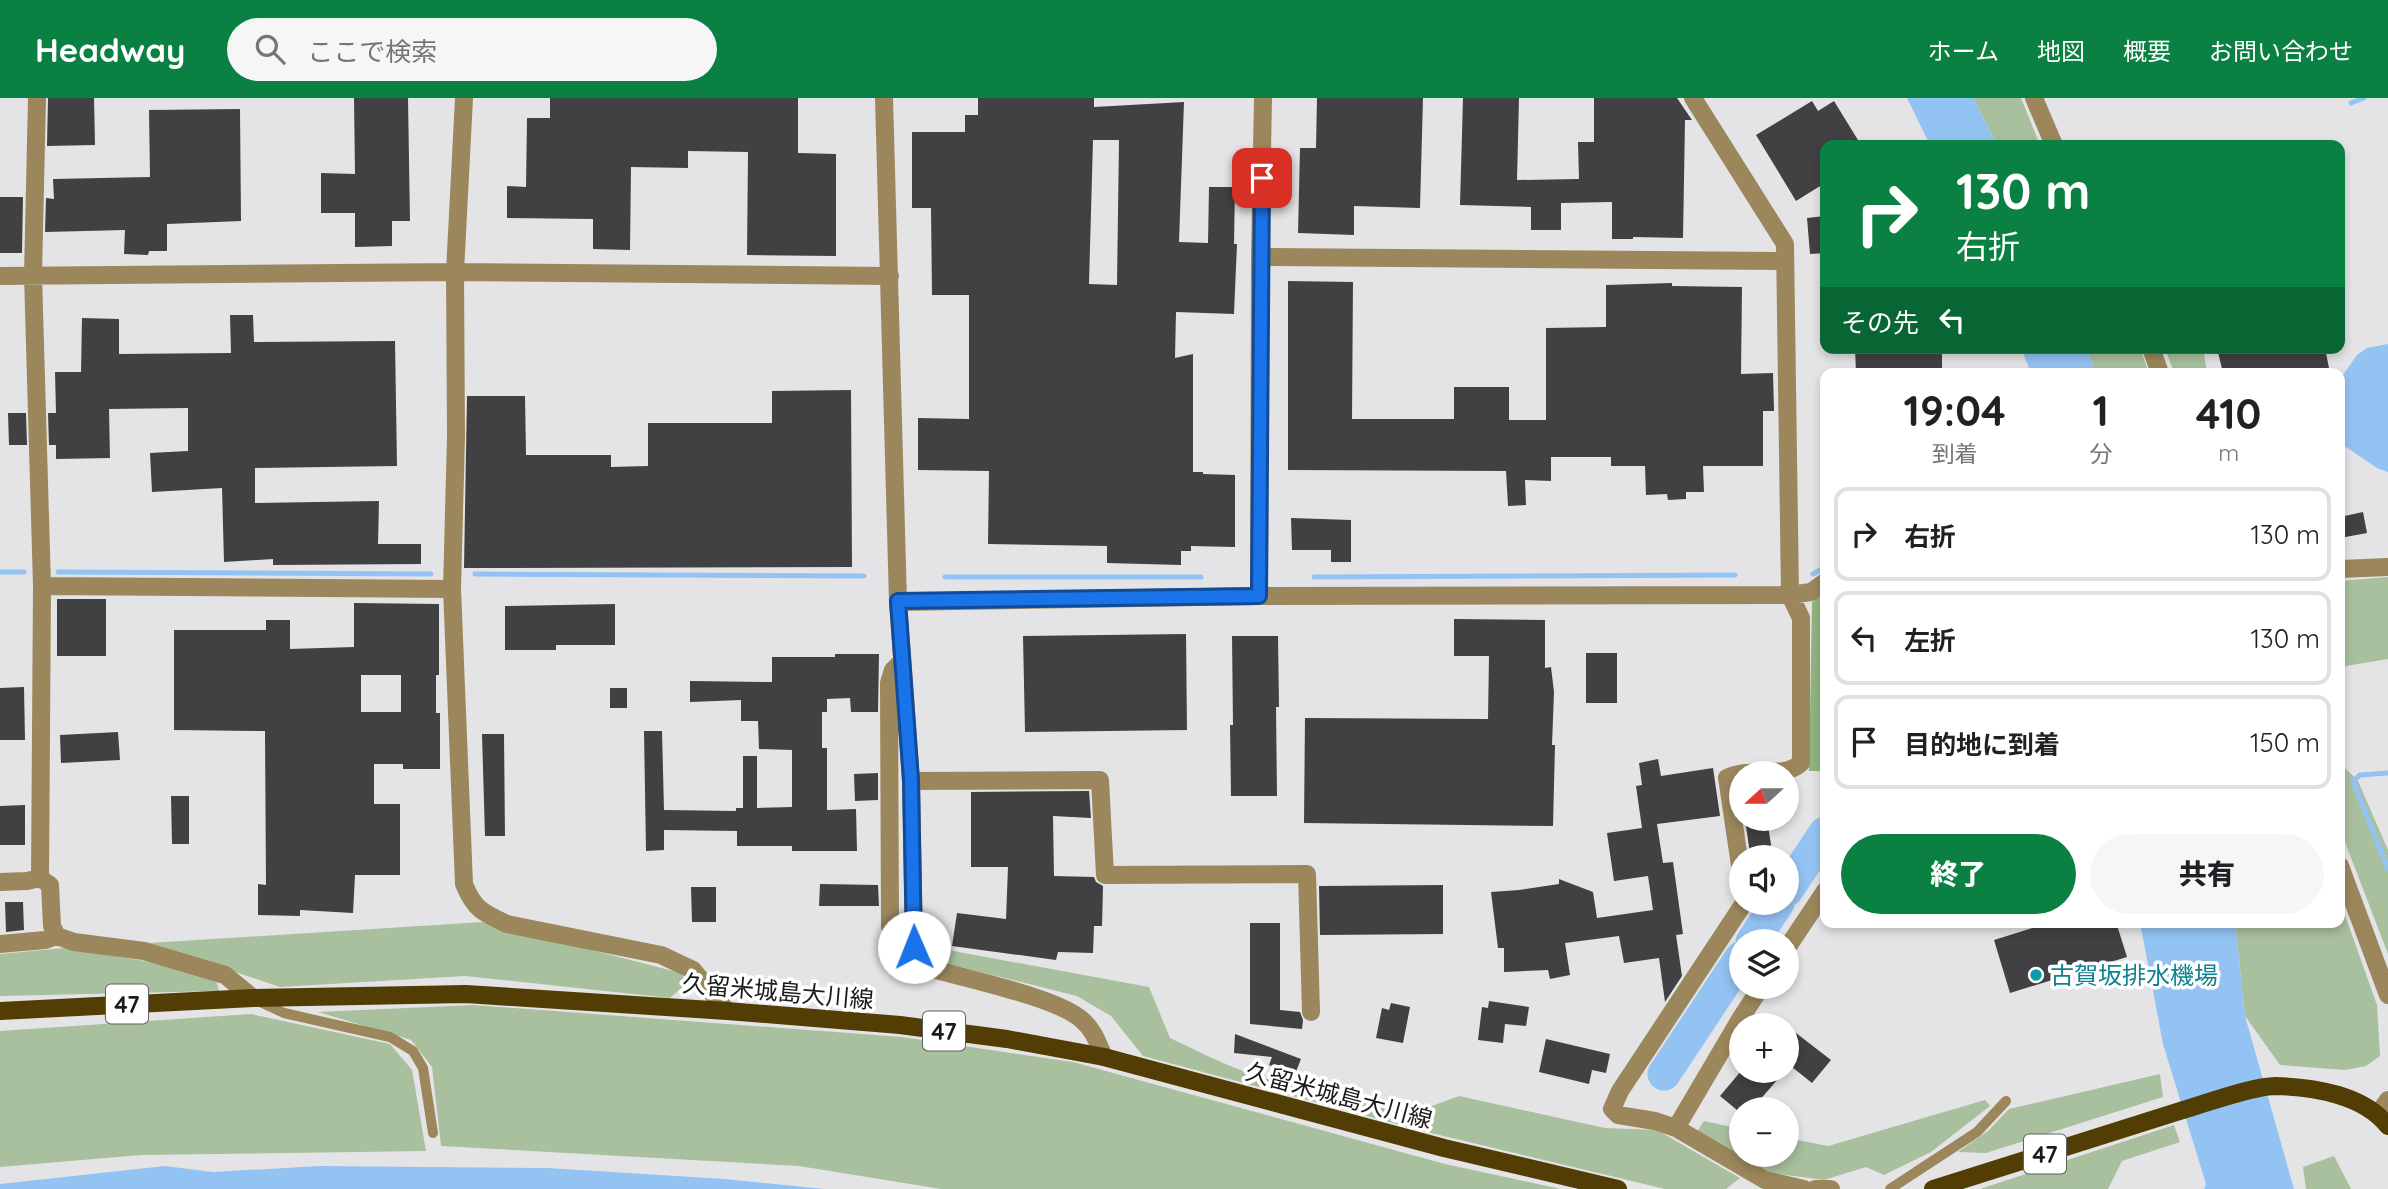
<!DOCTYPE html>
<html lang="ja">
<meta charset="utf-8">
<style>
body{margin:0;font-family:Quicksand,"Noto Sans JP",sans-serif;background:#f6f6f6;color:#202124;height:100vh;display:flex;flex-direction:column;font-size:26px;white-space:nowrap}
*{box-sizing:border-box;margin:0}
p{font-size:23px;color:#757577}
.icon{flex:none;width:38px;height:38px;fill:none;stroke:currentColor;stroke-width:2;stroke-linecap:round;stroke-linejoin:round}
.map{position:relative;flex:1;overflow:hidden}
.drawer{position:absolute;left:1820px;top:270px;width:525px;height:560px;display:flex;flex-direction:column;background:#fff;border-radius:14px;box-shadow:0 4px 10px #0003}
.drawer>*{flex:none}
.top-card{position:absolute;left:1820px;top:42px;width:525px;height:214px;border-radius:14px;box-shadow:0 4px 10px #0003;background:#0b8043;color:#fff;overflow:hidden}
.needle{width:46px;rotate:249deg}
.tools{position:absolute;left:1729px;top:663px;display:grid;gap:14px}
.tools a{display:grid;place-items:center;width:70px;height:70px;border-radius:50%;background:#fff;box-shadow:0 4px 10px #0003;font-size:35px}
.pin{position:absolute;display:grid;place-items:center;width:60px;height:60px;color:#fff;margin:-30px;border-radius:14px;box-shadow:0 4px 10px #0006}
.me{position:absolute;width:77px;margin:-38px;rotate:359deg;stroke-linejoin:round;filter:drop-shadow(0 0 5px #0008)}
.turn{display:flex;align-items:center;gap:24px;height:147px;padding:0 21px;font-size:32px}
.turn .icon{width:91px;height:91px;stroke-width:2.5}
.turn b{display:block;font-size:49px;line-height:60px}
.then{display:flex;align-items:center;height:66px;padding:0 21px;background:#0003;gap:14px;font-size:26px}
.eta{display:flex;justify-content:space-evenly;align-items:center;height:119px;text-align:center}
.eta b{font-size:42px;font-weight:800;line-height:49px}
.action{display:flex;gap:14px;margin-top:auto;padding:14px 21px}
.action a{flex:1;height:80px;border-radius:42px;background:#0b8043;color:#fff;font-size:28px;font-weight:800;line-height:80px;text-align:center}
.action a+a{background:#f6f6f6;color:#202124}
ul{padding:0;list-style:none}
li{display:flex;align-items:center;gap:21px;height:94px;margin:0 14px 10px;padding:0 7px;border:4px solid #e0e0e0;border-radius:14px}
li div{flex:1}
li b{display:block;font-size:26px}
li em{font-style:normal}
header{display:flex;align-items:center;gap:42px;box-sizing:border-box;height:98px;padding:0 35px;background:#0b8043;color:#fff}
header strong{font-size:33px}
nav{display:flex;gap:38px;margin-inline-start:auto;font-size:24px}
.search{width:490px;height:63px;background:#f6f6f6;display:flex;align-items:center;gap:18px;box-sizing:border-box;padding:0 24px;border-radius:38px;color:#757577;font-size:26px}
.map>svg:first-child{display:block}
.green{fill:#a8c09e}
.forest{fill:#90b57f}
.water{fill:#93c3f3}
.lines{fill:none;stroke-linecap:round;stroke-linejoin:round}
.stream{stroke:#93c3f3;stroke-width:5}
.river{stroke:#93c3f3;stroke-width:33}
.building{fill:#414143;fill-rule:evenodd}
.service{stroke:#9b875b;stroke-width:10}
.minor{stroke:#9b875b;stroke-width:18}
.primary{stroke:#523e04;stroke-width:18}
.route-casing{stroke:#114b97;stroke-width:18}
.route{stroke:#1a73e8;stroke-width:12}
.culture-dot{fill:#0f9aa8;stroke:#fff;stroke-width:2.5}
.labels{text-anchor:middle;dominant-baseline:central;stroke-width:7;stroke-linejoin:round;paint-order:stroke}
.shield{fill:#fff;stroke:#5f5f60;stroke-width:2}
.shield-label{font-size:23px;font-weight:bold;fill:#1b1b1c}
.culture-label{font-size:24px;fill:#0d838f;stroke:#fff;text-anchor:start}
.street-label{font-size:24px;fill:#1b1b1c;stroke:#fff}
</style>
<header>
<strong>Headway</strong>
<div class="search"><svg class="icon" aria-label="search" viewBox="0 0 24 24"><circle cx="10" cy="10" r="6"/><path d="M15 15l6 6"/></svg>ここで検索</div>
<nav><a>ホーム</a><a>地図</a><a>概要</a><a>お問い合わせ</a></nav>
</header>
<div class="map">
<svg width="2388" height="1091" viewBox="0 0 2388 1091">
<rect width="100%" height="100%" fill="#e4e4e7"/>
<path class="green" d="M 1973,0 L 2021,0 L 2040,47 L 1997,47 Z
M 2086,250 L 2140,250 L 2149,275 L 2096,275 Z
M 2165,250 L 2203,250 L 2207,275 L 2174,275 Z
M 2388,479 L 2388,561 L 2340,569 L 2340,483 Z
M 2340,665 L 2358,683 L 2388,752 L 2388,856 L 2340,731 Z
M 2340,803 L 2377,907 L 2380,958 L 2366,968 L 2345,972 L 2280,967 L 2245,918 L 2235,824 L 2340,824 Z
M 483,824 L 681,875 L 687,885 L 670,900 L 465,878 L 280,889 L 149,845 Z
M 926,848 L 1149,889 L 1170,940 C 1205,956 1277,996 1314,982 L 1413,1015 L 1459,998 L 1605,1030 L 1657,1032 L 1740,1080 L 1726,1091 L 1665,1091 L 1423,1033 L 1143,958 L 1111,918 L 1077,898 L 936,863 Z
M 64,850 L 145,863 L 215,879 L 219,893 L 0,898 L 0,856 Z
M 473,907 L 902,939 L 1073,964 L 1445,1066 L 1561,1091 L 941,1091 L 799,1068 L 441,1048 L 432,969 L 411,942 L 318,914 Z
M 251,916 L 390,946 L 412,972 L 426,1053 L 141,1057 L 0,1069 L 0,933 Z
M 2160,976 L 2163,999 L 1986,1055 L 1958,1054 L 1988,1033 L 2009,1011 Z
M 1985,1002 L 1990,1008 L 1931,1054 L 1884,1077 L 1866,1069 L 1824,1082 L 1771,1075 L 1697,1034 L 1704,1023 L 1741,1031 L 1741,1057 L 1787,1057 L 1787,1040 L 1828,1048 Z
M 2174,1027 L 2180,1044 L 2122,1063 L 2108,1091 L 1980,1091 Z
M 2334,1058 L 2351,1091 L 2306,1091 L 2303,1069 Z"/>
<path class="forest" d="M 1825,495 L 1825,668 L 1822,673 L 1809,673 L 1812,504 Z"/>
<path class="water" d="M 1907,0 L 1973,0 L 1997,47 L 1930,47 Z
M 2388,246 L 2388,374 L 2377,370 L 2340,345 L 2340,281 L 2357,257 L 2367,250 Z
M 2021,250 L 2086,250 L 2096,275 L 2031,275 Z
M 2140,824 L 2235,824 L 2245,918 L 2294,1091 L 2204,1091 L 2206,1086 L 2163,946 Z
M 165,1068 L 213,1074 L 320,1068 L 548,1070 L 725,1081 L 825,1091 L 0,1091 L 0,1086 Z"/>
<g class="lines">
<path class="stream" d="M 2351,5 L 2364,0
M 0,474 L 24,474
M 58,474 L 431,476
M 475,476 L 864,478
M 1813,476 L 1825,469
M 945,479 L 1201,479
M 1314,479 L 1735,477
M 2388,675 L 2360,677 L 2353,683 L 2388,771"/>
<path class="river" d="M 1787,792 L 1825,735
M 1752,844 L 1778,805
M 1664,976 L 1741,860"/>
</g>
<path class="building" d="M 48,0 L 94,0 L 95,47 L 47,48 Z
M 354,0 L 408,0 L 410,123 L 392,123 L 392,148 L 355,149 L 355,115 L 321,115 L 321,75 L 355,76 Z
M 550,0 L 798,0 L 798,55 L 836,56 L 836,158 L 747,157 L 748,54 L 688,53 L 688,70 L 631,69 L 630,152 L 593,151 L 593,121 L 507,120 L 507,88 L 526,89 L 527,20 L 550,20 Z
M 978,0 L 1094,0 L 1094,9 L 1184,4 L 1179,144 L 1208,145 L 1209,89 L 1235,89 L 1234,146 L 1237,146 L 1234,216 L 1176,214 L 1175,260 L 1193,256 L 1193,374 L 1203,374 L 1203,376 L 1235,377 L 1235,449 L 1191,448 L 1191,453 L 1181,453 L 1181,467 L 1107,465 L 1107,448 L 988,446 L 989,373 L 918,372 L 918,320 L 969,321 L 969,197 L 932,197 L 931,110 L 912,110 L 912,34 L 965,34 L 965,17 L 978,17 ZM 1093,42 L 1119,42 L 1117,187 L 1089,186 Z
M 1317,0 L 1423,0 L 1420,110 L 1354,108 L 1354,137 L 1298,135 L 1300,50 L 1316,50 Z
M 1463,0 L 1519,0 L 1517,82 L 1579,81 L 1578,44 L 1594,44 L 1594,0 L 1677,0 L 1692,22 L 1685,22 L 1683,140 L 1633,139 L 1633,141 L 1612,141 L 1612,104 L 1561,105 L 1561,132 L 1531,132 L 1531,109 L 1460,107 Z
M 1812,3 L 1818,13 L 1834,3 L 1861,47 L 1825,47 L 1825,85 L 1796,103 L 1756,37 Z
M 240,11 L 241,123 L 167,126 L 167,153 L 149,153 L 148,157 L 124,156 L 125,132 L 45,134 L 46,100 L 54,101 L 53,81 L 150,79 L 149,12 Z
M 0,99 L 23,99 L 22,155 L 0,155 Z
M 1825,118 L 1825,155 L 1810,156 L 1807,120 Z
M 1288,183 L 1353,184 L 1352,321 L 1454,321 L 1454,289 L 1509,289 L 1509,322 L 1546,322 L 1546,230 L 1606,229 L 1606,187 L 1672,185 L 1672,188 L 1742,189 L 1741,276 L 1773,275 L 1774,313 L 1763,313 L 1763,368 L 1703,368 L 1704,394 L 1686,394 L 1686,401 L 1668,402 L 1667,396 L 1646,397 L 1645,368 L 1611,368 L 1611,359 L 1551,359 L 1551,383 L 1525,382 L 1526,407 L 1508,408 L 1506,373 L 1288,372 Z
M 230,217 L 253,217 L 254,244 L 395,243 L 397,368 L 255,370 L 255,405 L 379,403 L 378,446 L 421,446 L 421,466 L 273,467 L 273,461 L 224,464 L 222,390 L 152,394 L 150,355 L 188,353 L 188,310 L 109,311 L 110,360 L 56,361 L 56,347 L 49,347 L 48,315 L 56,315 L 55,274 L 81,274 L 82,220 L 119,221 L 119,256 L 231,255 Z
M 1855,250 L 1942,250 L 1942,275 L 1856,275 Z
M 2217,250 L 2325,250 L 2330,275 L 2223,275 Z
M 851,292 L 852,469 L 464,470 L 467,298 L 525,298 L 526,357 L 611,357 L 611,369 L 648,368 L 648,325 L 772,325 L 772,293 Z
M 8,315 L 26,315 L 27,347 L 9,347 Z
M 2363,414 L 2367,435 L 2340,440 L 2340,419 Z
M 1291,420 L 1351,422 L 1351,464 L 1331,464 L 1331,452 L 1292,452 Z
M 57,501 L 106,501 L 106,558 L 57,558 Z
M 354,505 L 439,506 L 439,577 L 436,577 L 436,615 L 440,615 L 440,671 L 403,671 L 403,666 L 374,666 L 374,706 L 400,706 L 400,777 L 355,777 L 353,815 L 300,812 L 300,818 L 258,817 L 258,786 L 266,787 L 265,633 L 174,632 L 174,532 L 266,532 L 266,522 L 290,522 L 290,551 L 354,549 ZM 361,577 L 401,577 L 401,614 L 361,614 Z
M 615,506 L 615,547 L 556,547 L 556,552 L 505,552 L 505,508 Z
M 1454,521 L 1545,522 L 1545,570 L 1551,569 L 1554,594 L 1552,647 L 1555,647 L 1553,728 L 1304,725 L 1305,620 L 1488,621 L 1489,558 L 1454,558 Z
M 1186,536 L 1187,632 L 1025,634 L 1023,538 Z
M 1232,538 L 1278,538 L 1279,609 L 1276,609 L 1277,698 L 1231,698 L 1230,627 L 1233,627 Z
M 1586,555 L 1617,555 L 1617,605 L 1586,605 Z
M 835,556 L 879,556 L 878,614 L 851,614 L 850,600 L 827,601 L 827,614 L 822,614 L 822,650 L 827,650 L 827,712 L 856,711 L 857,753 L 792,753 L 792,748 L 737,748 L 737,733 L 664,732 L 664,752 L 646,753 L 644,633 L 662,633 L 664,712 L 736,713 L 736,710 L 743,710 L 743,658 L 757,658 L 757,710 L 792,709 L 792,652 L 759,651 L 758,623 L 741,623 L 741,602 L 690,604 L 690,583 L 772,584 L 772,559 L 835,559 Z
M 24,589 L 25,642 L 0,642 L 0,590 Z
M 610,590 L 627,590 L 627,610 L 610,610 Z
M 118,634 L 120,662 L 61,665 L 60,637 Z
M 482,636 L 504,636 L 505,738 L 485,738 Z
M 1658,661 L 1661,678 L 1713,670 L 1720,718 L 1657,726 L 1663,765 L 1673,764 L 1683,836 L 1676,837 L 1682,878 L 1665,904 L 1659,860 L 1624,865 L 1619,838 L 1565,845 L 1570,877 L 1550,881 L 1548,872 L 1504,874 L 1504,850 L 1498,850 L 1491,794 L 1519,792 L 1559,786 L 1559,781 L 1593,794 L 1597,820 L 1653,812 L 1648,778 L 1614,783 L 1607,735 L 1642,730 L 1636,688 L 1642,687 L 1639,665 Z
M 878,675 L 878,702 L 855,703 L 854,676 Z
M 1089,693 L 1091,720 L 1053,718 L 1054,778 L 1094,779 L 1096,784 L 1103,788 L 1102,828 L 1094,828 L 1093,855 L 1058,854 L 1056,862 L 952,848 L 957,815 L 1006,821 L 1008,769 L 971,769 L 971,694 Z
M 171,698 L 189,698 L 189,746 L 172,746 Z
M 25,707 L 25,747 L 0,747 L 0,708 Z
M 1745,721 L 1767,721 L 1772,753 L 1750,756 Z
M 820,786 L 878,787 L 879,808 L 819,808 Z
M 1443,787 L 1443,836 L 1320,837 L 1319,788 Z
M 691,789 L 716,789 L 716,824 L 692,824 Z
M 5,804 L 23,804 L 24,832 L 6,834 Z
M 2052,824 L 2116,824 L 2127,859 L 2010,895 L 1994,842 Z
M 1250,825 L 1280,825 L 1280,912 L 1300,914 L 1303,922 L 1302,931 L 1250,926 Z
M 1489,903 L 1529,909 L 1526,928 L 1505,926 L 1503,945 L 1478,942 L 1482,909 L 1488,910 Z
M 1391,905 L 1410,909 L 1403,945 L 1376,940 L 1382,910 L 1389,912 Z
M 1796,935 L 1831,962 L 1812,985 L 1787,965 L 1787,946 Z
M 1235,936 L 1301,961 L 1295,976 L 1269,967 L 1272,959 L 1234,955 Z
M 1546,941 L 1610,956 L 1606,975 L 1592,972 L 1589,986 L 1539,974 Z
M 1741,973 L 1785,973 L 1751,1012 L 1737,1012 L 1720,998 Z"/>
<g class="lines">
<path class="service" d="M 258,903 L 284,915 L 390,939 L 413,953 L 423,970 L 433,1035
M 1890,1091 L 1977,1034 L 2006,1003"/>
<path class="minor" d="M 37,0 L 33,177 L 42,488 L 40,780 L 50,787 L 52,828 L 57,838 L 74,844 L 144,853 L 225,877 L 253,900
M 464,0 L 455,174 L 456,339 L 452,491 L 464,786 C 474,811 483,815 507,826 L 661,857 L 693,872 L 727,913
M 884,0 L 898,504 L 911,683 L 914,849 L 921,863 L 933,871 C 968,881 1058,900 1082,922 C 1094,932 1098,946 1104,959
M 2034,0 L 2054,47
M 1260,159 L 1785,163
M 0,178 L 455,174 L 890,178
M 2151,250 L 2160,275
M 2340,471 L 2388,469
M 42,488 L 452,491
M 1259,498 L 1260,159 L 1263,0
M 898,504 L 1259,498 L 1790,497 L 1785,146 L 1693,0
M 902,563 L 893,572 L 889,585 L 890,828 C 895,841 899,847 914,849
M 911,683 L 1100,682 L 1105,777 L 1307,776 L 1311,914
M 2340,768 L 2388,897
M 1741,774 L 1727,680 C 1749,668 1783,682 1801,665 L 1801,520 L 1790,497 L 1811,494 L 1825,484
M 0,784 L 27,783 L 40,780
M 1744,805 L 1620,993 L 1612,1011 L 1618,1017 L 1655,1023 L 1676,1030 L 1765,1082 L 1804,1091
M 0,846 L 45,842 L 57,838
M 1787,850 L 1825,793
M 2378,1016 L 2388,1002
M 1676,1030 L 1739,923 L 1761,889
M 1815,1091 L 1831,1091"/>
<path class="primary" d="M 0,913 L 253,900 L 466,896 L 727,913 L 900,927 L 1007,941 L 1104,959 L 1444,1050 L 1618,1091
M 1933,1091 C 2016,1065 2100,1038 2183,1012 C 2207,1005 2253,988 2276,988 C 2314,989 2364,997 2388,1028"/>
</g>
<g class="lines">
<g class="route-casing">
<path id="route" d="M 914,849 L 911,682 L 898,503 L 1259,498 L 1262,80"/>
</g>
<use href="#route" class="route"/>
</g>
<circle class="culture-dot" cx="2036" cy="877" r="7"/>
<g class="labels">
<g class="shield">
<rect x="106" y="886.5" width="42" height="39" rx="5"/>
<rect x="923" y="913.5" width="42" height="39" rx="5"/>
<rect x="2024" y="1036.5" width="42" height="39" rx="5"/>
</g>
<g class="shield-label">
<text x="127" y="906">47</text>
<text x="944" y="933">47</text>
<text x="2045" y="1056">47</text>
</g>
<g class="culture-label">
<text x="2050" y="877">古賀坂排水機場</text>
</g>
<g class="street-label">
<text transform="translate(778 893) rotate(5)">久留米城島大川線</text>
<text transform="translate(1339 997) rotate(15)">久留米城島大川線</text>
</g>
</g>
</svg>
<div class="tools">
<a><svg class="needle" viewBox="-14 -14 28 28"><path d="M0-13l5 13h-10z" fill="#e53935"/><path d="M0 13l5-13h-10z" fill="#757577"/></svg></a>
<a><svg class="icon" aria-label="sound" viewBox="0 0 24 24"><path d="M4 9h4l5-4v14l-5-4H4zM17 9q2 3 0 6"/></svg></a>
<a><svg class="icon" aria-label="layers" viewBox="0 0 24 24"><path d="M12 4l9 5-9 5-9-5zM3 14l9 5 9-5"/></svg></a>
<a>+</a>
<a>−</a>
</div>
<div class="pin" style="left:1262px;top:80px;background:#d93025"><svg class="icon" aria-label="arrive" viewBox="0 0 24 24"><path d="M6 21V4h12l-3 4 3 4H6"/></svg></div>
<svg class="me" style="left:914px;top:849px" viewBox="-20 -20 40 40"><circle r="19" fill="#fff"/><path d="M0-13L10 11 0 6-10 11z" fill="#1a73e8"/></svg>
<div class="top-card">
<div class="turn"><svg class="icon" aria-label="right" viewBox="0 0 24 24"><path d="M7 20v-9h11M14 6l5 5-5 5"/></svg><div><b>130 m</b>右折</div></div>
<div class="then">その先<svg class="icon" aria-label="left" viewBox="0 0 24 24"><path d="M17 20v-9H6M10 6l-5 5 5 5"/></svg></div>
</div>
<section class="drawer">
<div class="eta">
<div><b>19:04</b><p>到着</p></div>
<div><b>1</b><p>分</p></div>
<div><b>410</b><p>m</p></div>
</div>
<ul>
<li><svg class="icon" aria-label="right" viewBox="0 0 24 24"><path d="M7 20v-9h11M14 6l5 5-5 5"/></svg><div><b>右折</b></div><em>130 m</em></li>
<li><svg class="icon" aria-label="left" viewBox="0 0 24 24"><path d="M17 20v-9H6M10 6l-5 5 5 5"/></svg><div><b>左折</b></div><em>130 m</em></li>
<li><svg class="icon" aria-label="arrive" viewBox="0 0 24 24"><path d="M6 21V4h12l-3 4 3 4H6"/></svg><div><b>目的地に到着</b></div><em>150 m</em></li>
</ul>
<div class="action"><a>終了</a><a>共有</a></div>
</section>
</div>
